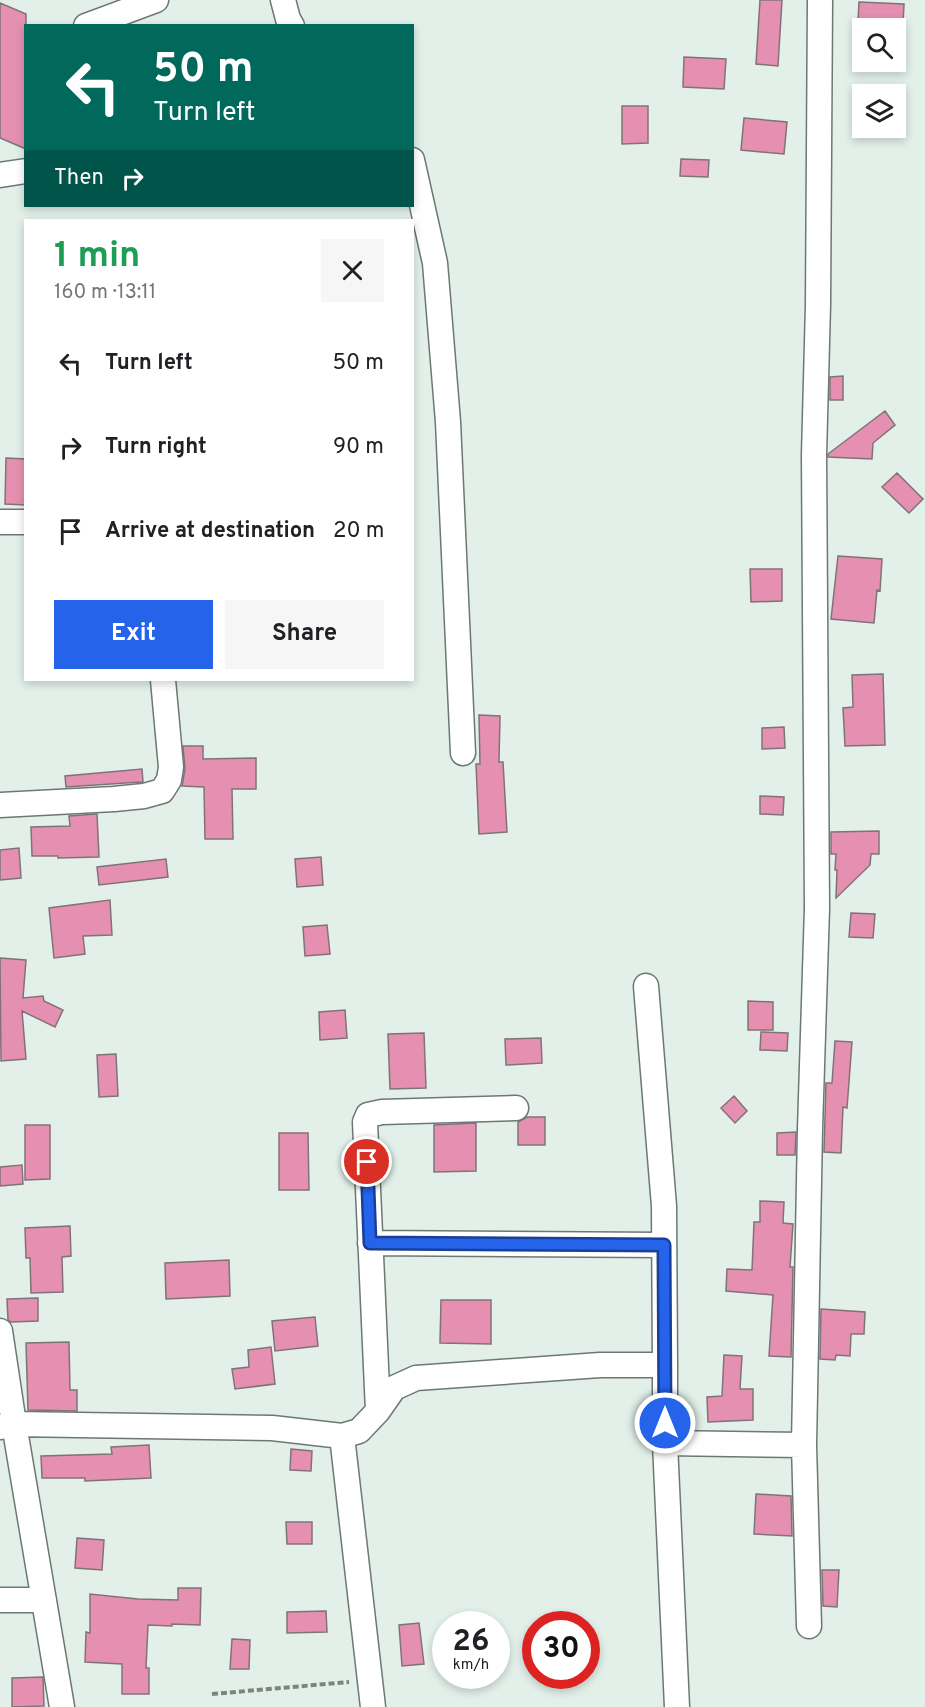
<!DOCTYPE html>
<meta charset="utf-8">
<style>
body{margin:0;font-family:Overpass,sans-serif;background:#f6f6f6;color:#202124;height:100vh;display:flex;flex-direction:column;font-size:22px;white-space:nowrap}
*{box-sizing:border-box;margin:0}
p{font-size:20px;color:#757577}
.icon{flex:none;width:33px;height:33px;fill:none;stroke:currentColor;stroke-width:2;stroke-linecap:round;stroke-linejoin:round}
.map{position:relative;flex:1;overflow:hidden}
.panel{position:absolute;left:24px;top:219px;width:390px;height:462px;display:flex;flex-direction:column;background:#fff;border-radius:0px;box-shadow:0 3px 9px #0003}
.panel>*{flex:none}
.top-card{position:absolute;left:24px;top:24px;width:390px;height:183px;border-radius:0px;box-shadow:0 3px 9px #0003;background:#00695c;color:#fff;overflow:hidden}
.tools{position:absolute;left:852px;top:18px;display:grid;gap:12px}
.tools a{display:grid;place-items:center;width:54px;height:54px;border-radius:0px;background:#fff;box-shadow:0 3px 9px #0003;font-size:30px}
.speed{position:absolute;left:432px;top:1611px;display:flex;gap:12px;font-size:30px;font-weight:700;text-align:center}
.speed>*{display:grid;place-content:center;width:78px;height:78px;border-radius:50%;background:#fff;box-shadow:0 3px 9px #0003;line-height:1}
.speed small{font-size:15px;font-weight:400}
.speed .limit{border:9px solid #d22;background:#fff;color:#111}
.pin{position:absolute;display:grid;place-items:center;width:51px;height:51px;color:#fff;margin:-26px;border:3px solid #fff;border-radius:50%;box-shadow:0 2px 6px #0007}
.me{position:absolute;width:66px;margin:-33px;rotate:0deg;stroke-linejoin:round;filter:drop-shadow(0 0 4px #0008)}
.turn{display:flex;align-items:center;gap:21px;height:126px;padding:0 30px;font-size:27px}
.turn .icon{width:78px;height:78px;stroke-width:2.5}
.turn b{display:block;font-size:42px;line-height:51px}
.then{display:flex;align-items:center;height:57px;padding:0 30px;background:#0003;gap:12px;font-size:22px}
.round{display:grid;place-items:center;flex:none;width:63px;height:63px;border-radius:0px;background:#f6f6f6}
.summary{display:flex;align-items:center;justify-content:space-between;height:102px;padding:0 30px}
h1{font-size:36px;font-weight:700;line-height:45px;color:#1e9e55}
.action{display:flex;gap:12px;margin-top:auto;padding:12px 30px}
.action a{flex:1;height:69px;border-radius:0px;background:#2563eb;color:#fff;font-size:24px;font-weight:700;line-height:69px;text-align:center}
.action a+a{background:#f6f6f6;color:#202124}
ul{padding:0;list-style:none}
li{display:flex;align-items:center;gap:18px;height:84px;padding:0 30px}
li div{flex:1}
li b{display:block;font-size:22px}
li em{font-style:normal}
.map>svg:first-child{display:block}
.building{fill:#e590b0;stroke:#807377;stroke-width:1.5}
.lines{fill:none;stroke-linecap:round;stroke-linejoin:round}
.minor-casing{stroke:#6c7873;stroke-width:27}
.path{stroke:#7b8480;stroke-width:4;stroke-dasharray:6 3;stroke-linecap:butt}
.minor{stroke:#fff;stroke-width:24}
.route-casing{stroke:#184099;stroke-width:15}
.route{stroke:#2563eb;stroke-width:10}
</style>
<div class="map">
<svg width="925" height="1707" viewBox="0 0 925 1707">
<rect width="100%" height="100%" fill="#e2f0e9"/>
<path class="building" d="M 760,0 L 782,0 L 778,66 L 756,64 Z
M 859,2 L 904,4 L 903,24 L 858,22 Z
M 0,3 L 26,14 L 26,149 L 0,138 Z
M 684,57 L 726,59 L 724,89 L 683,87 Z
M 622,106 L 648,106 L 648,143 L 622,144 Z
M 744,118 L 787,122 L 784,154 L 741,150 Z
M 681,159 L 709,160 L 708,177 L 680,176 Z
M 843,376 L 843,400 L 830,400 L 830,377 Z
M 885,411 L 895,425 L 873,443 L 872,459 L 828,457 L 828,454 Z
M 6,458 L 26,459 L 26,505 L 5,504 Z
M 897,473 L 923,499 L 909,513 L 882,487 Z
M 838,556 L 882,559 L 880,591 L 877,590 L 874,623 L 831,619 Z
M 750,569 L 782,569 L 782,601 L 751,602 Z
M 883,674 L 885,745 L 845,746 L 843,708 L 853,707 L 852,675 Z
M 479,715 L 500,716 L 499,762 L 503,762 L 507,832 L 479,834 L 476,764 L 480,764 Z
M 784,727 L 785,748 L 762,749 L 762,728 Z
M 183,746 L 203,746 L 203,759 L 256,758 L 256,789 L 232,789 L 233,839 L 205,839 L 204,787 L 182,786 L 185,769 Z
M 142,769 L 143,782 L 141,782 L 66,787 L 65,776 Z
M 760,796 L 784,797 L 783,815 L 760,814 Z
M 97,814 L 99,857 L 58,858 L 58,856 L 32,856 L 31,827 L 70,826 L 69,816 Z
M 879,831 L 879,854 L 871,854 L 870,865 L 836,898 L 837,870 L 835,870 L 836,854 L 831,854 L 831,832 Z
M 19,848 L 21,878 L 0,880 L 0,850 Z
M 321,857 L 323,885 L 297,887 L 295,859 Z
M 166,859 L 168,877 L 99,885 L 97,867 Z
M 110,900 L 112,935 L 83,936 L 85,954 L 54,958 L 49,908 Z
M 851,913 L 875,914 L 873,938 L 849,937 Z
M 327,925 L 330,954 L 305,956 L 303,927 Z
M 0,958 L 26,960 L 23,998 L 43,996 L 44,1001 L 63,1010 L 55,1027 L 22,1011 L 26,1059 L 1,1061 Z
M 748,1001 L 773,1002 L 773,1030 L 748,1030 Z
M 345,1010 L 347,1038 L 320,1040 L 319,1012 Z
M 761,1032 L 788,1033 L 787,1051 L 760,1050 Z
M 424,1033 L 426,1088 L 390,1089 L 388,1034 Z
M 541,1038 L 542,1063 L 506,1065 L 505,1039 Z
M 835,1041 L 852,1042 L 847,1108 L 843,1107 L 841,1153 L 824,1152 L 826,1083 L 832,1083 Z
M 116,1054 L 118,1096 L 99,1097 L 97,1055 Z
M 734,1096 L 747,1111 L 735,1123 L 721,1108 Z
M 527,1117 L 545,1117 L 545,1145 L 518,1145 L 518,1122 Z
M 476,1123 L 476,1171 L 434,1172 L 434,1125 Z
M 25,1125 L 50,1125 L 50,1179 L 25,1180 Z
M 796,1132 L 795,1155 L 777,1155 L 777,1133 Z
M 279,1133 L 308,1133 L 309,1190 L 279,1190 Z
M 22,1165 L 23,1184 L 0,1186 L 0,1167 Z
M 760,1201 L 784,1202 L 783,1223 L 793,1224 L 790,1267 L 793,1267 L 791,1357 L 769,1356 L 773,1295 L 726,1291 L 727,1269 L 752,1270 L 754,1222 L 760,1222 Z
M 70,1226 L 71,1256 L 62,1257 L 63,1292 L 31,1293 L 30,1258 L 26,1258 L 25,1228 Z
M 229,1260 L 230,1296 L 166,1299 L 165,1263 Z
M 38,1298 L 38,1321 L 11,1322 L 8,1320 L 7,1299 Z
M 441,1300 L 491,1300 L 491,1344 L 440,1343 Z
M 821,1309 L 865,1312 L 864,1334 L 851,1334 L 850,1356 L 836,1355 L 835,1360 L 820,1359 Z
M 315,1317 L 318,1346 L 275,1351 L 272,1321 Z
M 69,1342 L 70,1390 L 77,1390 L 77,1411 L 28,1410 L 26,1343 Z
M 271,1347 L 275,1384 L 235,1389 L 232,1369 L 249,1367 L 248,1350 Z
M 724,1355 L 742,1356 L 740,1389 L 753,1389 L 753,1420 L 708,1422 L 707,1397 L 722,1396 Z
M 149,1445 L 151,1478 L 85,1481 L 85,1478 L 42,1478 L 41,1456 L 112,1454 L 111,1447 Z
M 291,1449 L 312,1451 L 311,1471 L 290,1470 Z
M 756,1494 L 791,1496 L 792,1536 L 754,1534 Z
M 286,1522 L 312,1522 L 312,1544 L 287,1544 Z
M 77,1538 L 104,1540 L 102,1570 L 75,1568 Z
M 822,1570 L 839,1570 L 837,1607 L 823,1606 Z
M 178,1588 L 201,1588 L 200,1625 L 172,1624 L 172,1626 L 148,1625 L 146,1668 L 149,1668 L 149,1694 L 122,1694 L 122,1664 L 85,1662 L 86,1632 L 90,1633 L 90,1594 L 138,1599 L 178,1600 Z
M 326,1611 L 327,1632 L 287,1633 L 287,1612 Z
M 419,1623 L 424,1664 L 402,1666 L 399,1625 Z
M 232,1639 L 250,1640 L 249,1669 L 230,1669 Z
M 43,1677 L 44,1706 L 12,1707 L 12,1678 Z"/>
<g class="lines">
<g class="minor-casing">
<path id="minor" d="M 283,0 L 288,19 L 292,26
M 86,26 L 156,0
M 412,160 L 435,263 L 448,422 L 463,753
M 0,175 L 26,171
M 0,522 L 26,522
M 0,805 L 114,799 L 144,796 L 162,791 L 169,780 L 171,767 L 163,680
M 646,986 L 664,1206 L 665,1365
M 370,1243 L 664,1245
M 0,1331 L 14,1424 L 62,1707
M 378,1411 L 365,1122 L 368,1115 L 382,1112 L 516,1108
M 0,1427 L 14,1424 L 272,1428 L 342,1436 L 359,1431 L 378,1411 L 394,1388 L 416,1378 L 600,1365 L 665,1365 L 665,1443 L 677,1707
M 342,1436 L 373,1707
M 665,1443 L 804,1445
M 0,1600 L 44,1600
M 809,1626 L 804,1445 L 810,1129 L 817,908 L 814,455 L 818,305 L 820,0"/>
</g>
<path class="path" d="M 212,1694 L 349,1682"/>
<use href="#minor" class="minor"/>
</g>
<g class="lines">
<g class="route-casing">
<path id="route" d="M 367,1162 L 370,1243 L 664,1245 L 665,1423"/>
</g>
<use href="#route" class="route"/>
</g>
</svg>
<div class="tools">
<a><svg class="icon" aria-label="search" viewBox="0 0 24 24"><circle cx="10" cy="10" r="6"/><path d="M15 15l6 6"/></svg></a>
<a><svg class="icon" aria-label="layers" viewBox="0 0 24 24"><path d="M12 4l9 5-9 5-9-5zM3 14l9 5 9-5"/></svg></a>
</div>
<div class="speed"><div>26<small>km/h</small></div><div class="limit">30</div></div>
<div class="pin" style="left:367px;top:1162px;background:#d93025"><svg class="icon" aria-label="arrive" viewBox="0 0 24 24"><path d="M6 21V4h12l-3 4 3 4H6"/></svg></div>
<svg class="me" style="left:665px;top:1423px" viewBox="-20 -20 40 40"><circle r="17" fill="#2563eb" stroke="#fff" stroke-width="3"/><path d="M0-11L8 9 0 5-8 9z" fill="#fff"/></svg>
<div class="top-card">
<div class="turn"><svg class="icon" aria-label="left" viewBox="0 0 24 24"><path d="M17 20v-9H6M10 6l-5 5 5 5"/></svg><div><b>50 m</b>Turn left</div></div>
<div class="then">Then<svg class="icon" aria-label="right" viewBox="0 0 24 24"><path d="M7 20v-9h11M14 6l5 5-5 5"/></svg></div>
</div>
<section class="panel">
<div class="summary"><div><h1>1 min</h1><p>160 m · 13:11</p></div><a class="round"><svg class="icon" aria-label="close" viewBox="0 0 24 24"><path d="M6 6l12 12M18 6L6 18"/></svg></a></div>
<ul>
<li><svg class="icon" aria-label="left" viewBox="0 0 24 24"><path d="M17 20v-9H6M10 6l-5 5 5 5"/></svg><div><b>Turn left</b></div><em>50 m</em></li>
<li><svg class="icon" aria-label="right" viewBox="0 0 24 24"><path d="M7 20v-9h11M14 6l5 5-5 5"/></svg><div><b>Turn right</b></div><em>90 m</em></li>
<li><svg class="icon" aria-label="arrive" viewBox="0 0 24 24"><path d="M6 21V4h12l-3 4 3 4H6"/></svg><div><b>Arrive at destination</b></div><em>20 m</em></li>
</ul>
<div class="action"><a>Exit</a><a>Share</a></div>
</section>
</div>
